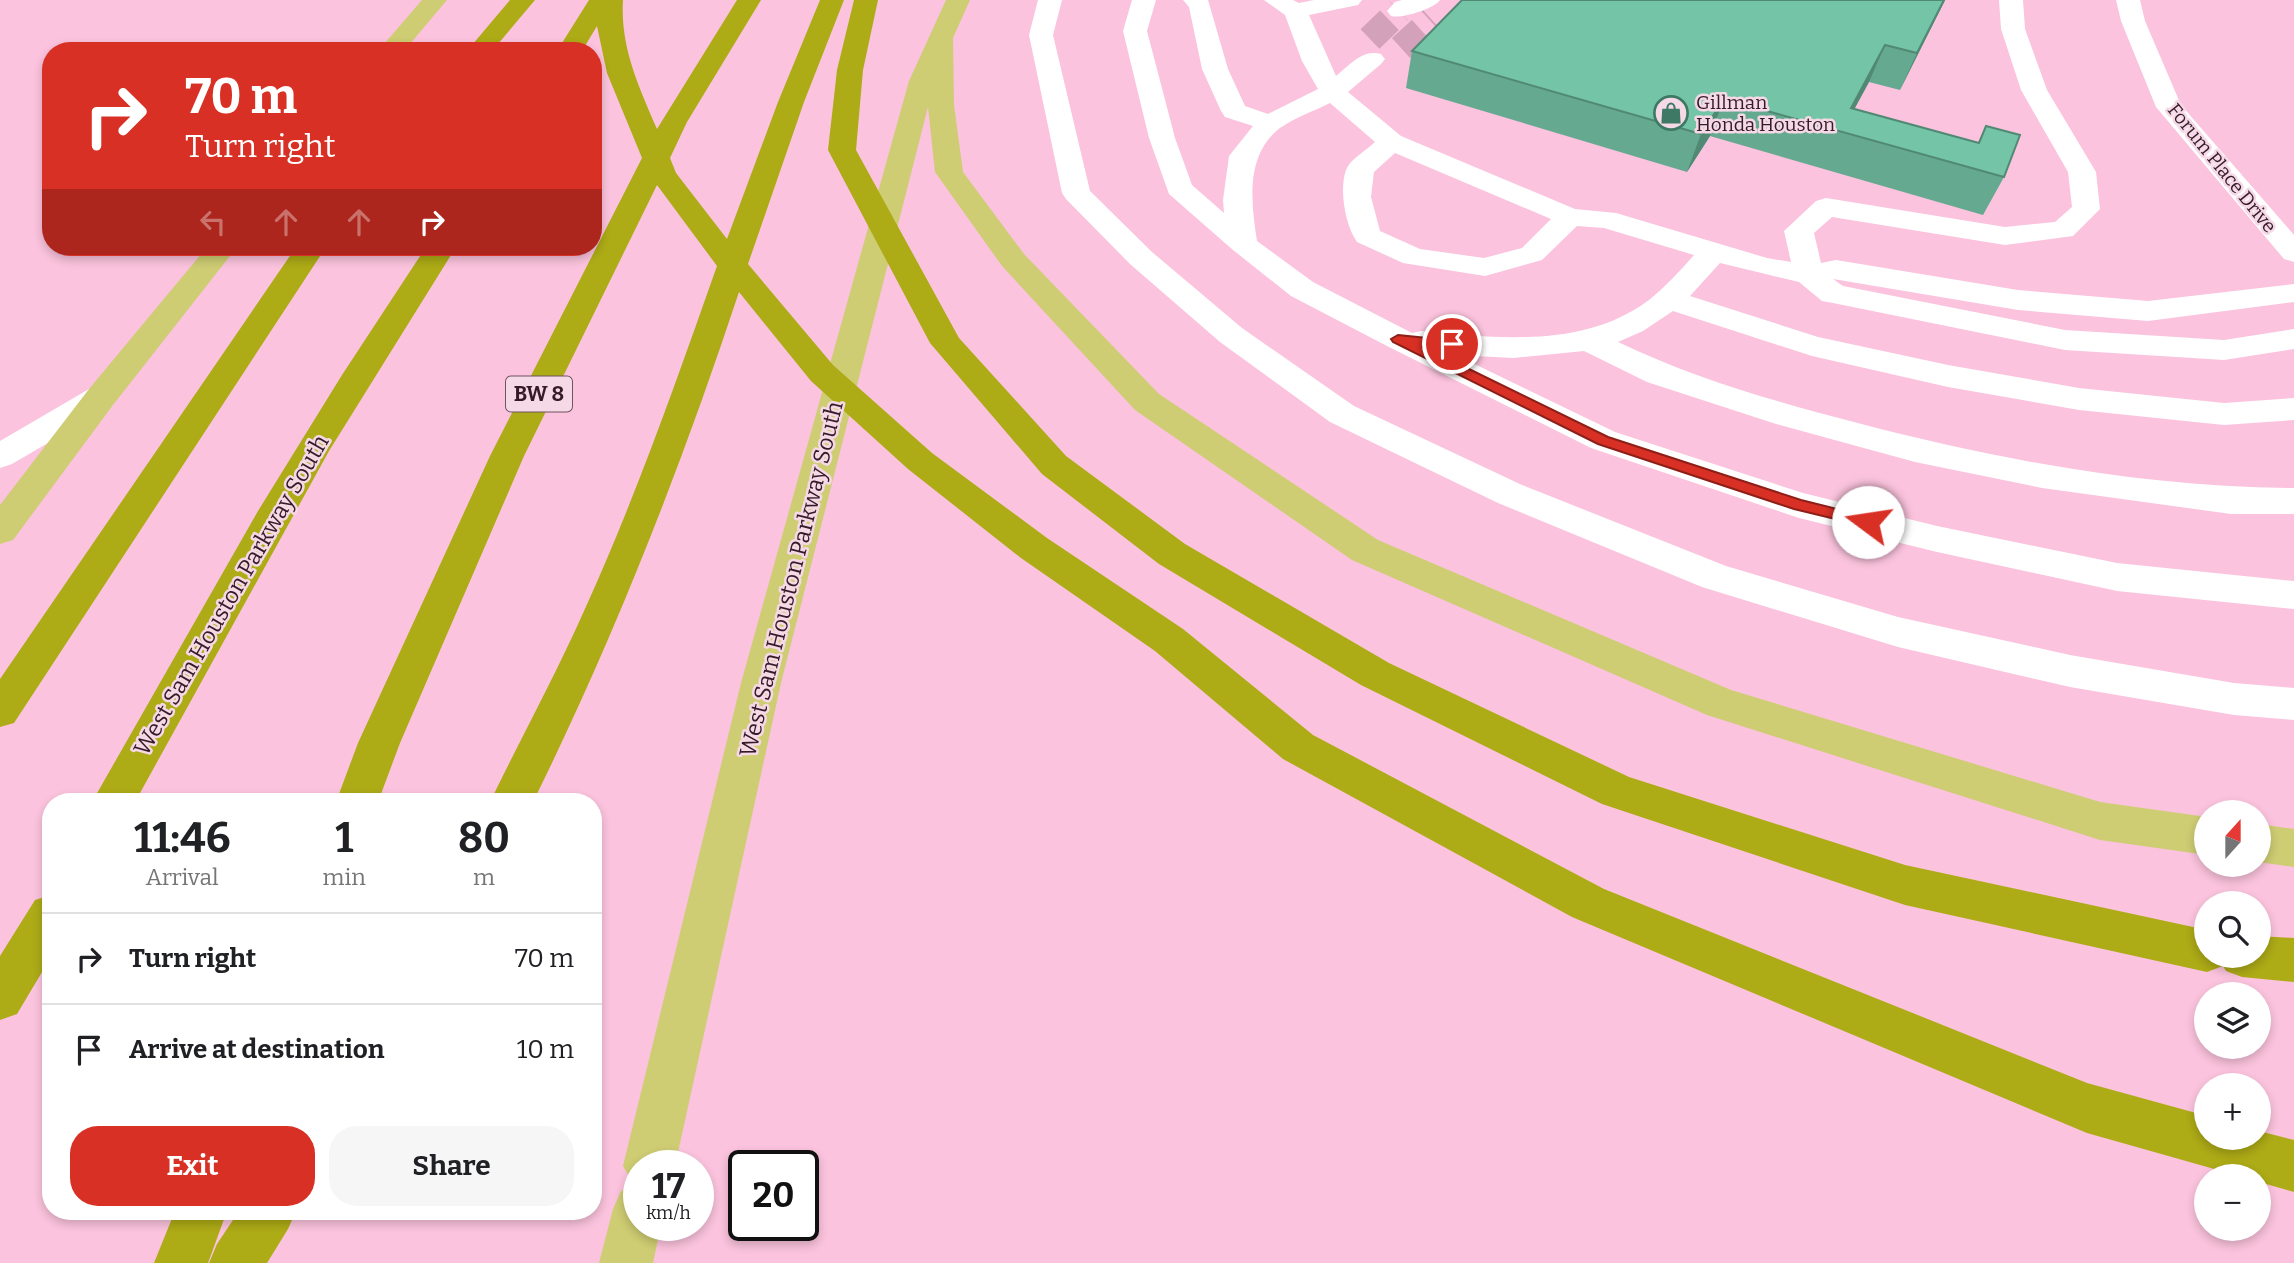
<!DOCTYPE html>
<meta charset="utf-8">
<style>
body{margin:0;font-family:Bitter,serif;background:#f6f6f6;color:#202124;height:100vh;display:flex;flex-direction:column;font-size:26px;white-space:nowrap}
*{box-sizing:border-box;margin:0}
p{font-size:23px;color:#757577}
.icon{flex:none;width:38px;height:38px;fill:none;stroke:currentColor;stroke-width:2;stroke-linecap:round;stroke-linejoin:round}
.map{position:relative;flex:1;overflow:hidden}
.sheet{position:absolute;left:42px;top:793px;width:560px;height:427px;display:flex;flex-direction:column;background:#fff;border-radius:28px;box-shadow:0 4px 10px #0003}
.sheet>*{flex:none}
.banner{position:absolute;left:42px;top:42px;width:560px;height:214px;border-radius:28px;box-shadow:0 4px 10px #0003;background:#d93025;color:#fff;overflow:hidden}
.needle{width:46px;rotate:21deg}
.buttons{position:absolute;left:2194px;top:800px;display:grid;gap:14px}
.buttons a{display:grid;place-items:center;width:77px;height:77px;border-radius:50%;background:#fff;box-shadow:0 4px 10px #0003;font-size:35px}
.speed{position:absolute;left:623px;top:1150px;display:flex;gap:14px;font-size:35px;font-weight:700;text-align:center}
.speed>*{display:grid;place-content:center;width:91px;height:91px;border-radius:50%;background:#fff;box-shadow:0 4px 10px #0003;line-height:1}
.speed small{font-size:18px;font-weight:400}
.speed .limit{border:4px solid #111;border-radius:10px;background:#fff;color:#111}
.pin{position:absolute;display:grid;place-items:center;width:60px;height:60px;color:#fff;margin:-30px;border:4px solid #fff;border-radius:50%;box-shadow:0 2px 7px #0007}
.me{position:absolute;width:77px;margin:-38px;rotate:284deg;stroke-linejoin:round;filter:drop-shadow(0 0 5px #0008)}
.turn{display:flex;align-items:center;gap:24px;height:147px;padding:0 28px;font-size:32px}
.turn .icon{width:91px;height:91px;stroke-width:2.5}
.turn b{display:block;font-size:49px;line-height:60px}
.lanes{display:flex;align-items:center;height:66px;padding:0 28px;background:#0003;justify-content:center;gap:35px;direction:ltr}
.lanes .off{opacity:.35}
.eta{display:flex;justify-content:space-evenly;align-items:center;height:119px;text-align:center}
.eta b{font-size:42px;font-weight:700;line-height:49px}
.button{display:flex;gap:14px;margin-top:auto;padding:14px 28px}
.button a{flex:1;height:80px;border-radius:28px;background:#d93025;color:#fff;font-size:28px;font-weight:700;line-height:80px;text-align:center}
.button a+a{background:#f6f6f6;color:#202124}
ul{padding:0;list-style:none}
li{display:flex;align-items:center;gap:21px;height:91px;padding:0 28px;border-top:2px solid #e0e0e0}
li div{flex:1}
li b{display:block;font-size:26px}
li em{font-style:normal}
.map>svg:first-child{display:block}
.lines{fill:none;stroke-linecap:round;stroke-linejoin:round}
.minor-tunnel{stroke:#d3a1b9;stroke-width:27;stroke-dasharray:27 13;stroke-linecap:butt}
.minor{fill:#fff;fill-rule:evenodd}
.major{fill:#cecd73;fill-rule:evenodd}
.highway{fill:#adab16;fill-rule:evenodd}
.wall{fill:#64a990}
.shaded-wall{fill:#518975}
.building{fill:#74c4a7;stroke:#518975;stroke-width:2}
.route{fill:#d93025;stroke:#8d1f18;stroke-width:2}
.labels{text-anchor:middle;dominant-baseline:central;stroke-width:5;stroke-linejoin:round;paint-order:stroke}
.far-poi-label{font-size:19px;fill:#351b28;stroke:#f6d9e6;text-anchor:start}
.far-street-label{font-size:19px;fill:#351b28;stroke:#f6d9e6}
.shield{fill:#f6d9e6;stroke:#6f5461;stroke-width:2}
.shield-label{font-size:21px;font-weight:bold;fill:#351b28}
.street-label{font-size:23px;fill:#351b28;stroke:#f6d9e6}
</style>
<div class="map">
<svg width="2294" height="1263" viewBox="0 0 2294 1263">
<rect width="100%" height="100%" fill="#fbc3dd"/>
<g class="lines">
<path class="minor-tunnel" d="M 1370,39 L 1399,11
M 1401,48 L 1432,20"/>
<path class="minor" d="M 1038,0 L 1062,0 L 1053,35 L 1090,191 L 1152,252 L 1242,328 L 1354,406 L 1522,485 L 1726,566 L 1898,617 L 2070,655 L 2234,683 L 2294,688 L 2294,720 L 2234,715 L 2070,687 L 1898,647 L 1702,587 L 1498,503 L 1330,422 L 1220,342 L 1130,264 L 1066,199 L 1062,193 L 1029,35 Z
M 1132,0 L 1156,0 L 1147,31 L 1175,138 L 1192,185 L 1224,213 L 1223,200 L 1229,156 L 1253,126 L 1225,117 L 1221,111 L 1202,69 L 1189,7 L 1183,0 L 1208,0 L 1228,69 L 1245,106 L 1268,114 L 1318,89 L 1302,61 L 1285,15 L 1264,0 L 1293,0 L 1299,3 L 1314,0 L 1362,0 L 1358,5 L 1309,15 L 1336,76 C 1350,65 1362,49 1381,54 L 1385,59 L 1381,64 L 1348,92 L 1401,136 L 1575,209 L 1616,213 L 1767,258 L 1791,262 L 1784,231 L 1816,201 L 1826,198 L 2005,227 L 2055,222 L 2072,207 L 2068,172 L 2021,90 L 2001,29 L 1999,0 L 2023,0 L 2025,29 L 2047,90 L 2096,172 L 2100,209 L 2073,236 L 2005,245 L 1832,217 L 1814,233 L 1821,263 L 1836,260 L 2018,290 L 2148,301 L 2294,284 L 2294,302 L 2148,321 L 2018,310 L 1833,279 L 1843,286 L 2065,330 L 2224,340 L 2294,329 L 2294,349 L 2224,360 L 2065,350 L 1833,303 L 1822,301 L 1799,282 L 1720,263 L 1690,296 L 1818,337 L 1948,365 L 2079,388 L 2224,403 L 2294,398 L 2294,420 L 2224,425 L 2079,410 L 1948,387 L 1812,356 L 1673,311 L 1643,331 L 1618,342 C 1693,378 1773,401 1854,422 C 1993,459 2150,488 2294,488 L 2294,514 L 2231,514 L 2042,488 L 1915,462 L 1776,424 L 1647,382 L 1584,351 L 1513,358 L 1456,355 L 1615,432 L 1803,493 L 1937,526 L 2117,563 L 2294,581 L 2294,609 L 2117,591 L 1937,552 L 1799,518 L 1591,448 L 1387,346 L 1291,296 L 1233,250 L 1169,194 L 1149,138 L 1123,31 ZM 1330,103 L 1375,142 C 1367,150 1350,159 1346,170 C 1339,190 1345,225 1357,242 L 1403,263 L 1485,276 L 1542,260 L 1577,226 L 1604,228 L 1694,255 C 1680,271 1665,287 1649,300 C 1583,349 1498,338 1421,331 L 1412,333 L 1313,282 L 1257,241 C 1251,202 1245,155 1280,128 C 1294,118 1314,111 1330,103 ZM 1395,153 L 1551,219 L 1522,248 L 1484,258 L 1420,249 L 1380,231 L 1371,197 L 1374,172 Z
M 1402,0 L 1440,0 C 1434,9 1401,19 1391,16 L 1387,11 L 1395,2 Z
M 2116,0 L 2140,0 L 2145,21 L 2181,105 L 2294,235 L 2294,262 L 2284,259 L 2156,107 L 2121,21 Z
M 101,386 L 113,389 L 117,397 L 113,405 L 12,464 L 0,468 L 0,441 L 89,389 Z"/>
<path class="major" d="M 422,0 L 447,0 L 404,51 L 378,51 Z
M 946,0 L 970,0 L 953,38 L 954,105 L 963,172 L 1024,254 L 1159,394 L 1378,540 L 1731,690 L 2100,802 L 2207,817 L 2207,855 L 2100,840 L 1707,715 L 1352,560 L 1135,410 L 1002,266 L 935,172 L 928,107 L 781,683 L 675,1166 L 639,1166 L 639,1225 L 661,1225 L 653,1263 L 599,1263 L 613,1209 L 621,1191 L 634,1185 L 623,1166 L 741,683 L 909,81 Z
M 207,247 L 237,247 L 113,405 L 13,540 L 0,544 L 0,505 L 89,389 Z
M 2259,824 L 2294,829 L 2294,867 L 2259,862 Z"/>
<path class="highway" d="M 510,0 L 535,0 L 492,51 L 467,51 Z
M 589,0 L 623,0 C 620,47 639,87 657,129 L 737,0 L 761,0 L 687,122 L 670,158 L 676,173 L 727,239 L 778,102 L 820,0 L 844,0 L 804,102 L 748,264 L 833,365 L 932,453 L 1047,538 L 1183,629 L 1313,735 L 1604,889 L 2087,1083 L 2207,1116 L 2207,1138 L 2259,1138 L 2259,1131 L 2294,1140 L 2294,1192 L 2259,1182 L 2259,1176 L 2239,1176 L 2087,1133 L 1572,917 L 1283,759 L 1155,651 L 1021,558 L 908,469 L 811,381 L 739,292 C 681,467 615,636 533,802 L 490,802 C 521,738 555,676 584,611 C 635,499 676,382 717,266 L 657,185 L 524,456 L 400,743 L 378,802 L 336,802 L 358,743 L 490,456 L 642,158 L 607,73 L 597,26 L 582,51 L 557,51 Z
M 854,0 L 878,0 L 863,70 L 856,150 L 959,338 L 1066,456 L 1185,544 L 1389,663 L 1629,777 L 1905,865 L 2207,930 L 2207,956 L 2259,956 L 2259,936 L 2294,938 L 2294,982 L 2242,977 L 2226,971 L 2223,966 L 2207,972 L 1905,905 L 1602,804 L 1361,685 L 1159,564 L 1042,474 L 930,343 L 828,150 L 837,70 Z
M 296,247 L 326,247 L 14,723 L 0,727 L 0,679 Z
M 426,247 L 456,247 L 329,451 L 135,802 L 92,802 L 258,511 L 342,375 Z
M 51,895 L 51,957 L 17,1014 L 0,1020 L 0,956 L 35,900 Z
M 175,1211 L 227,1211 L 208,1263 L 154,1263 Z
M 239,1211 L 296,1211 L 288,1229 L 267,1263 L 209,1263 L 217,1244 Z"/>
</g>
<path class="wall" d="M 1945,0 L 1900,90 L 1869,82 L 1854,109 L 1978,143 L 1986,126 L 2004,177 L 1983,215 L 1710,136 L 1687,172 L 1406,88 L 1412,51 Z"/>
<path class="shaded-wall" d="M 1944,0 L 1945,0 L 1900,90 L 1917,53 Z
M 1885,45 L 1869,82 L 1842,132 L 1851,108 Z
M 1724,99 L 1710,136 L 1687,172 L 1701,134 Z"/>
<path class="building" d="M 1462,0 L 1944,0 L 1917,53 L 1885,45 L 1851,108 L 1979,143 L 1986,126 L 2020,135 L 2004,177 L 1724,99 L 1701,134 L 1412,51 Z"/>
<path class="route" d="M 1398,335 L 1456,341 L 1456,347 L 1452,349 L 1422,346 L 1608,437 L 1801,500 L 1873,518 L 1875,522 L 1868,527 L 1794,509 L 1598,444 L 1393,342 L 1391,339 Z"/>
<defs>
<g id="shop-ring" transform="scale(1.75)"><circle r="9.5" fill="#f6d9e6" stroke="#3d7964" stroke-width="1.5"/><path d="M-5-2.5h2.3a2.7 3.5 0 0 1 5.4 0H5L5.5 6h-11ZM-1.5-2.5h3a1.5 2.3 0 0 0-3 0Z" fill="#3d7964"/></g>
</defs>
<g fill-rule="evenodd">
<use href="#shop-ring" x="1671" y="113"/>
</g>
<g class="labels">
<g class="far-poi-label">
<text x="1696" y="102">Gillman<tspan x="1696" dy="22">Honda Houston</tspan></text>
</g>
<g class="far-street-label">
<text transform="translate(2222 168) rotate(51)">Forum Place Drive</text>
</g>
<rect class="shield" x="506" y="376.5" width="66" height="35" rx="5"/>
<g class="shield-label">
<text x="539" y="394">BW 8</text>
</g>
<g class="street-label">
<text transform="translate(791 579) rotate(-76)">West Sam Houston Parkway South</text>
<text transform="translate(231 595) rotate(-60)">West Sam Houston Parkway South</text>
</g>
</g>
</svg>
<div class="buttons">
<a><svg class="needle" viewBox="-14 -14 28 28"><path d="M0-13l5 13h-10z" fill="#e53935"/><path d="M0 13l5-13h-10z" fill="#757577"/></svg></a>
<a><svg class="icon" aria-label="search" viewBox="0 0 24 24"><circle cx="10" cy="10" r="6"/><path d="M15 15l6 6"/></svg></a>
<a><svg class="icon" aria-label="layers" viewBox="0 0 24 24"><path d="M12 4l9 5-9 5-9-5zM3 14l9 5 9-5"/></svg></a>
<a>+</a>
<a>−</a>
</div>
<div class="speed"><div>17<small>km/h</small></div><div class="limit">20</div></div>
<div class="pin" style="left:1452px;top:344px;background:#d93025"><svg class="icon" aria-label="arrive" viewBox="0 0 24 24"><path d="M6 21V4h12l-3 4 3 4H6"/></svg></div>
<svg class="me" style="left:1868px;top:522px" viewBox="-20 -20 40 40"><circle r="19" fill="#fff"/><path d="M0-13L10 11 0 6-10 11z" fill="#d93025"/></svg>
<div class="banner">
<div class="turn"><svg class="icon" aria-label="right" viewBox="0 0 24 24"><path d="M7 20v-9h11M14 6l5 5-5 5"/></svg><div><b>70 m</b>Turn right</div></div>
<div class="lanes"><svg class="icon off" aria-label="left" viewBox="0 0 24 24"><path d="M17 20v-9H6M10 6l-5 5 5 5"/></svg><svg class="icon off" aria-label="ahead" viewBox="0 0 24 24"><path d="M12 20V5M6 11l6-6 6 6"/></svg><svg class="icon off" aria-label="ahead" viewBox="0 0 24 24"><path d="M12 20V5M6 11l6-6 6 6"/></svg><svg class="icon" aria-label="right" viewBox="0 0 24 24"><path d="M7 20v-9h11M14 6l5 5-5 5"/></svg></div>
</div>
<section class="sheet">
<div class="eta">
<div><b>11:46</b><p>Arrival</p></div>
<div><b>1</b><p>min</p></div>
<div><b>80</b><p>m</p></div>
</div>
<ul>
<li><svg class="icon" aria-label="right" viewBox="0 0 24 24"><path d="M7 20v-9h11M14 6l5 5-5 5"/></svg><div><b>Turn right</b></div><em>70 m</em></li>
<li><svg class="icon" aria-label="arrive" viewBox="0 0 24 24"><path d="M6 21V4h12l-3 4 3 4H6"/></svg><div><b>Arrive at destination</b></div><em>10 m</em></li>
</ul>
<div class="button"><a>Exit</a><a>Share</a></div>
</section>
</div>
